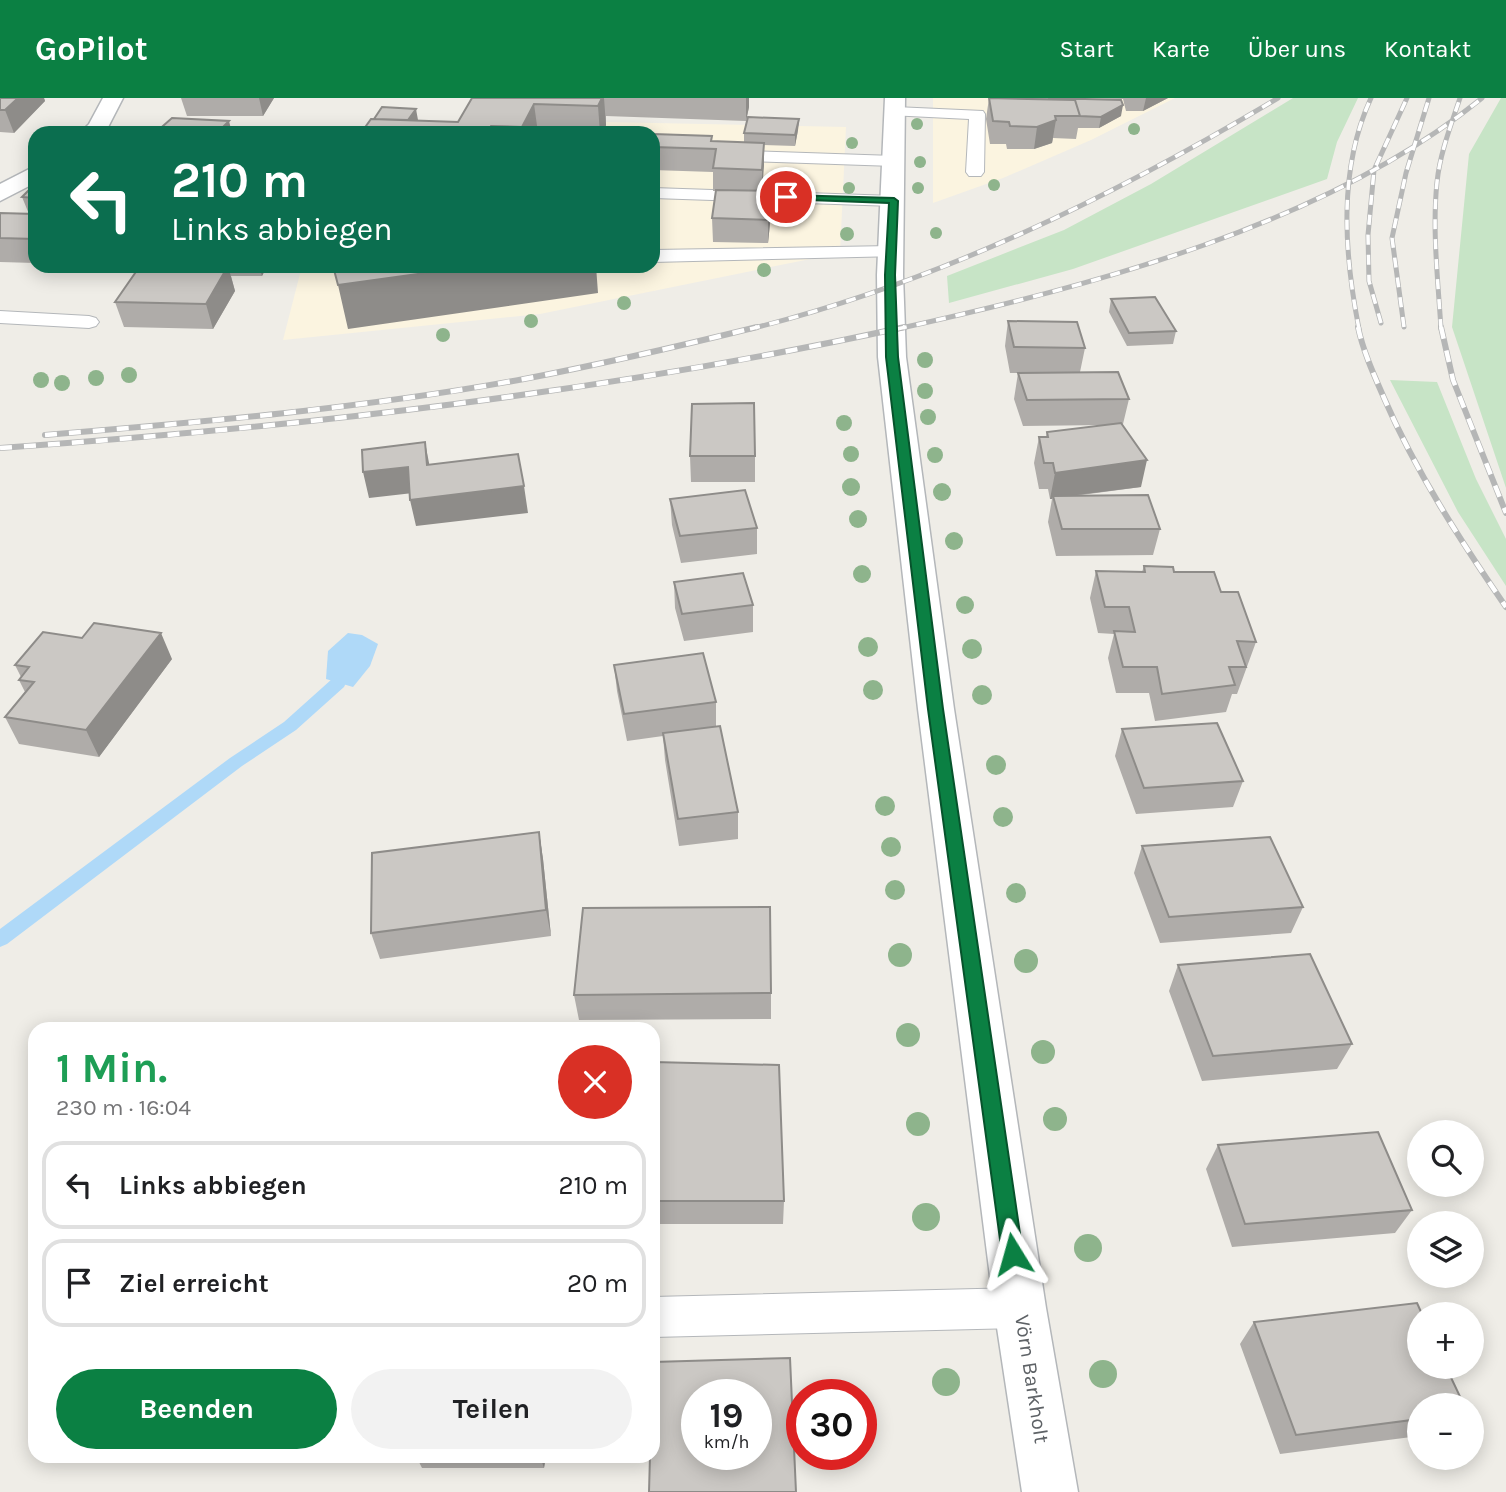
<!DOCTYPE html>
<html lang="de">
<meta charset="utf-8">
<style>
body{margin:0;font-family:Karla,sans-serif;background:#f2f2f2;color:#202124;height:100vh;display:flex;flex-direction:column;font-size:26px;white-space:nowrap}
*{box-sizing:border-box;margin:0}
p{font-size:23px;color:#757577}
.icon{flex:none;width:38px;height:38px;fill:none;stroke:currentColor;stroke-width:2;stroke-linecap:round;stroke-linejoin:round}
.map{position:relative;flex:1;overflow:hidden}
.details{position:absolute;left:28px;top:924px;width:632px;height:441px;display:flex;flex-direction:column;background:#fff;border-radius:21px;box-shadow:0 4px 18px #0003}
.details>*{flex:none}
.guide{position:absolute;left:28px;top:28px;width:632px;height:147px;border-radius:21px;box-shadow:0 4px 18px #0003;background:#0b6e4f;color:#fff;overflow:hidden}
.controls{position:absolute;left:1407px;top:1022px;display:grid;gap:14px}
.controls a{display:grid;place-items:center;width:77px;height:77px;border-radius:50%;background:#fff;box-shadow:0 4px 18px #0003;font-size:35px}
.speed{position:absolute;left:681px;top:1281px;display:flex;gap:14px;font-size:35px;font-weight:700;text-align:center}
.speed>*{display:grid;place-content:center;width:91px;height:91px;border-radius:50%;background:#fff;box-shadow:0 4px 18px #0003;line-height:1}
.speed small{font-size:18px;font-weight:400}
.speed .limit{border:10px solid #d22;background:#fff;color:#111}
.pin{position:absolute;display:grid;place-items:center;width:60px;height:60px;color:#fff;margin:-30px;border:4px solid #fff;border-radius:50%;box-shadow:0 2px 7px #0007}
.me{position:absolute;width:77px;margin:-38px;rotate:352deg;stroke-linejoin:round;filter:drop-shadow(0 0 5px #0008)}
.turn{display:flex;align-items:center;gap:24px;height:147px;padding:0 28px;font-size:32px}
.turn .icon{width:91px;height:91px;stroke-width:2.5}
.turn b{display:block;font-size:49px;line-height:60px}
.round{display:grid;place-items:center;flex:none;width:74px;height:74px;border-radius:37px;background:#f2f2f2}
.summary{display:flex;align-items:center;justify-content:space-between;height:119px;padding:0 28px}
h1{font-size:42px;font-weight:700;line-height:52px;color:#1e9e55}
.cta{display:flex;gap:14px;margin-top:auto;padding:14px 28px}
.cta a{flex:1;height:80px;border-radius:42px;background:#0b8043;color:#fff;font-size:28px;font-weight:700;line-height:80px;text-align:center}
.cta a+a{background:#f2f2f2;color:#202124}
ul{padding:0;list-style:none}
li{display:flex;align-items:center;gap:21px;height:88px;margin:0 14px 10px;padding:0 14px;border:4px solid #e0e0e0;border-radius:21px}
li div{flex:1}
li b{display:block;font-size:26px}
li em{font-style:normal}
header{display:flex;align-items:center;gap:42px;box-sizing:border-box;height:98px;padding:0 35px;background:#0b8043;color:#fff}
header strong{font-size:33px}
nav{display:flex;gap:38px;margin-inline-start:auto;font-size:24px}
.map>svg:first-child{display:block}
.commercial{fill:#fbf4e0}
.green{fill:#c7e4c6}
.water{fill:#afd9f8}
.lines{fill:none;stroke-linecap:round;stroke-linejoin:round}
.stream{fill:#afd9f8;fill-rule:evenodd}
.service-casing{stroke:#b4b7ba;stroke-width:2}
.minor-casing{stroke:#b4b7ba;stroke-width:3}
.service{fill:#fff;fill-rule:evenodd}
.minor{fill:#fff;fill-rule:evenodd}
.rail-far1-casing{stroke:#b5b6b6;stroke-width:5}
.rail-casing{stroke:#b5b6b6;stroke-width:6}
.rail-far1{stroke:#fff;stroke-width:3.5;stroke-dasharray:10;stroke-linecap:butt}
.rail{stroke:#fff;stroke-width:4.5;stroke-dasharray:12;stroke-linecap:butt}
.tree{fill:#8eb48c}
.wall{fill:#afaca9}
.shaded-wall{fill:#8e8c89}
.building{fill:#cbc8c4;stroke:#8e8c89;stroke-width:2;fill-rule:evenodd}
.route{fill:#0b8043;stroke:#07532c;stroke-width:2}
.labels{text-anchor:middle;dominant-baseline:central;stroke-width:7;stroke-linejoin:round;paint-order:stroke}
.street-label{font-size:21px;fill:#5e6266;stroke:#fff}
</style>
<header>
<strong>GoPilot</strong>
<nav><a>Start</a><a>Karte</a><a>Über uns</a><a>Kontakt</a></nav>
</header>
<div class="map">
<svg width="1506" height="1394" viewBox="0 0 1506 1394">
<rect width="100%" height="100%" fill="#efede7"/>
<path class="commercial" d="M 933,0 L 1175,0 L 1091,42 L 1003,80 L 933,105 Z
M 462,21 L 846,29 L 840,155 L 540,216 L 283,242 L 302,168 L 653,168 L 653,35 L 451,35 Z"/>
<path class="green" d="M 1293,0 L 1358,0 L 1337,44 L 1327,81 L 1073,171 L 949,205 L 947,178 L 1064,132 L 1151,86 Z
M 1501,0 L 1506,0 L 1506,390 L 1452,229 L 1469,56 Z
M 1390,282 L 1437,284 L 1476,381 L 1506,441 L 1506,488 L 1458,414 Z"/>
<path class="water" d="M 348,535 L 362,537 L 378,546 L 370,568 L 353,589 L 326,581 L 328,553 Z"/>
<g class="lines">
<path class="stream" d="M 338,580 L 344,581 L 346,585 L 344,589 L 296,632 L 242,668 L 7,846 L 0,849 L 0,831 L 230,660 L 284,624 L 332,581 Z"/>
<g class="service-casing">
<path id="service" d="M 895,9 L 983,13 L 985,16 L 984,74 L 981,78 L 969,78 L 966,74 L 969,21 L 889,17 L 887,14 Z
M 653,50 L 894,58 L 903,63 L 894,68 L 653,60 Z
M 653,90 L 894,98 L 903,103 L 894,108 L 653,100 Z
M 892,148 L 901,154 L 899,158 L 653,164 L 653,152 Z
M 0,213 L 89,218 L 96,220 L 99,224 L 96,228 L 89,230 L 0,225 Z
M 1020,1190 L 1034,1196 L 1040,1210 L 1034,1224 L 1020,1230 L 653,1239 L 653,1199 Z"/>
</g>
<g class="minor-casing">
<path id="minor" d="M 103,0 L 123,0 L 105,35 L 80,35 L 89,26 Z
M 885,0 L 905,0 L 903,177 L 906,259 L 954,611 L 1046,1210 L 1078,1394 L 1022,1394 L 994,1210 L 918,611 L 878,259 L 877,177 Z
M 35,68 L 35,85 L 0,103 L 0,86 Z"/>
</g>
<use href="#service" class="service"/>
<use href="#minor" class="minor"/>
<g class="rail-far1-casing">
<path id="rail-far1" d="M 1381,225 L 1369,183 L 1368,137 L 1374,72 L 1407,0
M 1404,229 L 1392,140 L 1406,75 L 1429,0
M 750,231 C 939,184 1112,99 1278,0
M 897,231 C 1092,188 1326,127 1482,0
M 1359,231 C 1344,155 1338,71 1371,0
M 1441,231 C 1438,182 1432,132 1437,84 C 1440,55 1451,27 1460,0"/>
</g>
<g class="rail-casing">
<path id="rail" d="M 1358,229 C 1363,253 1374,277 1384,300 C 1416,374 1460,442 1506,509
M 1441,229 L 1453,282 L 1506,415
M 45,337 C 205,324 366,310 524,281 C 602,266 680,248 757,229
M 0,350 C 304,329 607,294 905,229"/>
</g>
<use href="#rail-far1" class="rail-far1"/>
<use href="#rail" class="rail"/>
</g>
<g class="tree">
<circle cx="917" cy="26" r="6"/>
<circle cx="1134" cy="31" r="6"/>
<circle cx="852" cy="45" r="6"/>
<circle cx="920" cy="64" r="6"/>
<circle cx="994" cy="87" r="6"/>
<circle cx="849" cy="90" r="6"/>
<circle cx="918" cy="90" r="6"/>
<circle cx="936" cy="135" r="6"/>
<circle cx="847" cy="136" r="7"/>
<circle cx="764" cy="172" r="7"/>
<circle cx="624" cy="205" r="7"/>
<circle cx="531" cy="223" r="7"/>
<circle cx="443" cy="237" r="7"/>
<circle cx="925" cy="262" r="8"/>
<circle cx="129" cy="277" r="8"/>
<circle cx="96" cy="280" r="8"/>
<circle cx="41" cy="282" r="8"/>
<circle cx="62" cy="285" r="8"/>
<circle cx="925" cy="293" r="8"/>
<circle cx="928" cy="319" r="8"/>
<circle cx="844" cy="325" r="8"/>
<circle cx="851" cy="356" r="8"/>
<circle cx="935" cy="357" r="8"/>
<circle cx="851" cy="389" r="9"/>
<circle cx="942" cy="394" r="9"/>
<circle cx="858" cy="421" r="9"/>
<circle cx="954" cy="443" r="9"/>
<circle cx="862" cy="476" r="9"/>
<circle cx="965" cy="507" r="9"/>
<circle cx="868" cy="549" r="10"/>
<circle cx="972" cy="551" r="10"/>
<circle cx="873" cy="592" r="10"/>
<circle cx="982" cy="597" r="10"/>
<circle cx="996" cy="667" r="10"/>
<circle cx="885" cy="708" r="10"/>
<circle cx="1003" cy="719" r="10"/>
<circle cx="891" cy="749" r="10"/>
<circle cx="895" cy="792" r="10"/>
<circle cx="1016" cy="795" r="10"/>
<circle cx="900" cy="857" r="12"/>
<circle cx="1026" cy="863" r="12"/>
<circle cx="908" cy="937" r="12"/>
<circle cx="1043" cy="954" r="12"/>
<circle cx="1055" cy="1021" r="12"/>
<circle cx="918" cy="1026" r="12"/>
<circle cx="926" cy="1119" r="14"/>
<circle cx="1088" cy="1150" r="14"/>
<circle cx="1103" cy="1276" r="14"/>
<circle cx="946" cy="1284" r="14"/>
</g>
<path class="wall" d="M 0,0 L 44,0 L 45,3 L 14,35 L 0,34 Z
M 181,0 L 274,0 L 263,18 L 187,18 Z
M 472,0 L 749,0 L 749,9 L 746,23 L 606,18 L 606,27 L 603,35 L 361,35 L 374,21 L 458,24 Z
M 975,0 L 1050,0 L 1121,18 L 1099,30 L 1078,30 L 1076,41 L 1053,40 L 1052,45 L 1034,51 L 1007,51 L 1006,46 L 990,46 L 986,21 L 989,0 Z
M 1075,0 L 1168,0 L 1143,13 L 1126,13 L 1123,1 Z
M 799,21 L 798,32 L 795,48 L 764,47 L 762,93 L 771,93 L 771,116 L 768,145 L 713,144 L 712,120 L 716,93 L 713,93 L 713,74 L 653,72 L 653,36 L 712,43 L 744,44 L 744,35 Z
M 35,86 L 35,165 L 0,164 L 0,115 L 29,116 L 22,99 Z
M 140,168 L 267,168 L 262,178 L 231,178 L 235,193 L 213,231 L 124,229 L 115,204 Z
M 1111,201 L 1176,233 L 1173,246 L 1127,248 L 1109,214 Z
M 1008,223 L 1085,250 L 1080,274 L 1129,301 L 1123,326 L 1122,326 L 1141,389 L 1074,398 L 1160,431 L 1153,457 L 1056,458 L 1048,424 L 1052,401 L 1050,401 L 1048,391 L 1039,391 L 1034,365 L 1039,339 L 1046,339 L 1047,334 L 1104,327 L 1023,328 L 1014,301 L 1018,275 L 1056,275 L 1010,275 L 1005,248 Z
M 690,358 L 755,358 L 755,384 L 691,384 Z
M 670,401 L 757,430 L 757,456 L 681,465 L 672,427 Z
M 1144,468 L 1174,474 L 1221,494 L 1256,544 L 1237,596 L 1232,596 L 1226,614 L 1155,623 L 1149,595 L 1116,595 L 1108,560 L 1114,536 L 1098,535 L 1090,500 L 1096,473 L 1142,474 Z
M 674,484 L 753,507 L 753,534 L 684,543 L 675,510 Z
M 172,561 L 99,659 L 19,646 L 5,619 L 25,594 L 19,582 L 21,579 L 15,567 Z
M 614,567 L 716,604 L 716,629 L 738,714 L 738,741 L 679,748 L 665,662 L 663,638 L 627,643 L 617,593 Z
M 1122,631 L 1243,683 L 1233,709 L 1136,716 L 1115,658 Z
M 539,734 L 543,761 L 551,838 L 380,861 L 371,835 Z
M 1142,748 L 1303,809 L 1291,835 L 1160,845 L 1134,775 Z
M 1178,867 L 1352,946 L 1337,971 L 1202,983 L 1169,893 Z
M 771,895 L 771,921 L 579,922 L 574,897 Z
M 653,964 L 784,1103 L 783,1126 L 653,1126 Z
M 1218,1047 L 1412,1112 L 1395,1135 L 1232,1149 L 1206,1071 Z
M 1254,1224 L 1419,1307 L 1419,1338 L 1280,1356 L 1240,1246 Z
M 416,1358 L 546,1358 L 544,1370 L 422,1370 Z"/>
<path class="shaded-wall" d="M 18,0 L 44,0 L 45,3 L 14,35 L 5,12 Z
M 259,0 L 274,0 L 263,18 Z
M 602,0 L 604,0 L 606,27 L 603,35 L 600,35 L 598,8 Z
M 746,0 L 749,0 L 749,9 L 746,23 Z
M 1146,0 L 1168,0 L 1143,13 Z
M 534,6 L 538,35 L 523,35 L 522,29 Z
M 1123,7 L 1121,18 L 1099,30 L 1101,19 Z
M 416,11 L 418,22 L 401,33 Z
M 799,21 L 798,32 L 795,48 L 795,37 Z
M 1056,22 L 1052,45 L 1034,51 L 1037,29 Z
M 229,23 L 232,35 L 217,35 Z
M 764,45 L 764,68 L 762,95 L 762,72 Z
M 771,93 L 771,116 L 768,145 L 768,122 Z
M 228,168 L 235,193 L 213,231 L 206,206 Z
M 259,168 L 267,168 L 262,178 Z
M 476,168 L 596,168 L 598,195 L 348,231 L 338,187 Z
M 425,344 L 430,370 L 427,367 Z
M 1147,362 L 1141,389 L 1053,400 L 1053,398 L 1052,401 L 1050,401 L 1055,375 Z
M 408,369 L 413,395 L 369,400 L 363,374 Z
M 524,388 L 528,415 L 416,428 L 410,402 Z
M 161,535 L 172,561 L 99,659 L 86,632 Z
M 539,734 L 543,761 L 551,838 L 546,812 Z
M 540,1358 L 546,1358 L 544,1370 Z"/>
<path class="building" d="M 0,0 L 18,0 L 5,12 L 0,12 Z
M 472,0 L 602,0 L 598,8 L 534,6 L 522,29 L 491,28 L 487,35 L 361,35 L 371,21 L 458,24 Z
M 989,0 L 1075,2 L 1080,18 L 1055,18 L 1056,22 L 1037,29 L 1010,28 L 1009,24 L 993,23 Z
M 1049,0 L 1121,2 L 1123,7 L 1101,19 L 1080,18 L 1075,2 L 1049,1 Z
M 382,9 L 416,11 L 408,22 L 374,21 Z
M 748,19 L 799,21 L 795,37 L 744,35 Z
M 172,20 L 229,23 L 217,35 L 155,35 Z
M 653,36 L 712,38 L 711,43 L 764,45 L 762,72 L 713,70 L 716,51 L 653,49 Z
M 35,86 L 35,100 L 22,99 Z
M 716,92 L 771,93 L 768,122 L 712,120 Z
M 0,115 L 35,116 L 35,141 L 0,140 Z
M 140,168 L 228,168 L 206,206 L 115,204 Z
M 333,168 L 476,168 L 338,187 Z
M 1155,199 L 1176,233 L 1129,235 L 1111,201 Z
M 1008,223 L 1077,224 L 1085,250 L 1014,249 Z
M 1118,274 L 1129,301 L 1027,302 L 1018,275 Z
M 754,305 L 755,358 L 690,358 L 692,306 Z
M 1121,325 L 1147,362 L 1055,375 L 1053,365 L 1044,365 L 1039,339 L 1048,339 L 1047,334 Z
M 425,344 L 427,367 L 518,356 L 524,388 L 410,402 L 408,369 L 363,374 L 362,352 Z
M 745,392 L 757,430 L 680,438 L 670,401 Z
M 1148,397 L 1160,431 L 1062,431 L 1053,398 Z
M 1144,468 L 1173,469 L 1174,474 L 1214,474 L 1221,494 L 1238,494 L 1256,544 L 1237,543 L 1246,569 L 1229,569 L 1235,587 L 1162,596 L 1157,569 L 1123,569 L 1114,533 L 1135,534 L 1129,509 L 1105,509 L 1096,473 L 1145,474 Z
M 743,475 L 753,507 L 682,516 L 674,484 Z
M 94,525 L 161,535 L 86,632 L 5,619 L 34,584 L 19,582 L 29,569 L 15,567 L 43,534 L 82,540 Z
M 703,555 L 716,604 L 624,616 L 614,567 Z
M 1217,625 L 1243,683 L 1144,690 L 1122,631 Z
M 720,628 L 738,714 L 678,721 L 663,635 Z
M 539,734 L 546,812 L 371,835 L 372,755 Z
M 1270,739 L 1303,809 L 1169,819 L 1142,748 Z
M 770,809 L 771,895 L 574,897 L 583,810 Z
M 1310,856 L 1352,946 L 1213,958 L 1178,867 Z
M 653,964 L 779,967 L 784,1103 L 653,1103 Z
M 1378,1034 L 1412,1112 L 1245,1126 L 1218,1047 Z
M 1417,1205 L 1422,1216 L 1419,1216 L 1419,1269 L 1446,1269 L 1464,1307 L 1419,1307 L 1419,1321 L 1296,1337 L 1254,1224 Z
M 790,1260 L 796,1394 L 649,1394 L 650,1358 L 653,1358 L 653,1264 ZM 696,1297 L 756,1297 L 756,1356 L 696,1356 Z"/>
<path class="route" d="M 786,97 L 894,100 L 898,103 L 895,177 L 898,259 L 943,611 L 1023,1156 L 1020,1163 L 1013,1166 L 1005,1163 L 1002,1156 L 928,611 L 886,259 L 885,177 L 889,105 L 783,101 L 782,99 Z"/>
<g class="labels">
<g class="street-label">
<text transform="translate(1032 1281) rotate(81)">Vörn Barkholt</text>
</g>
</g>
</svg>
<div class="controls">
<a><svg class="icon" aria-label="search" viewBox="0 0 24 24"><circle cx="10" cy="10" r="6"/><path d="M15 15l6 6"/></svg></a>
<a><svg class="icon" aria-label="layers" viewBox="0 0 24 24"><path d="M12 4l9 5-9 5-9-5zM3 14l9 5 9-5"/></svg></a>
<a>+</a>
<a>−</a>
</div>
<div class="speed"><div>19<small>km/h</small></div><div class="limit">30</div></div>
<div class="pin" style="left:786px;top:99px;background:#d93025"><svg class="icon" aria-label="arrive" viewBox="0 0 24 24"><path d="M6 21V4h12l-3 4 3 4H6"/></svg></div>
<svg class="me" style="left:1013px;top:1156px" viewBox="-20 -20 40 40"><path d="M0-17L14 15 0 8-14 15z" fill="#0b8043" stroke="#fff" stroke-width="4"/></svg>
<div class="guide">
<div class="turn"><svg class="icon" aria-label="left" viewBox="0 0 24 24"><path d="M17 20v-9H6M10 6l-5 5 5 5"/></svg><div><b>210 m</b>Links abbiegen</div></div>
</div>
<section class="details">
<div class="summary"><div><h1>1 Min.</h1><p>230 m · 16:04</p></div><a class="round" style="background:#d93025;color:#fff"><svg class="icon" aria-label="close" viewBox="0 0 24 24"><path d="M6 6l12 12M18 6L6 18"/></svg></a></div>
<ul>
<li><svg class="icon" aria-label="left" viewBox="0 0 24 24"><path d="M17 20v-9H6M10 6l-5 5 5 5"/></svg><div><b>Links abbiegen</b></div><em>210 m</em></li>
<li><svg class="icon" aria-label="arrive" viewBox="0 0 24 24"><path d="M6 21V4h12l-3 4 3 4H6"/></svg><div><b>Ziel erreicht</b></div><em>20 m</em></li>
</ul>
<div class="cta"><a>Beenden</a><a>Teilen</a></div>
</section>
</div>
